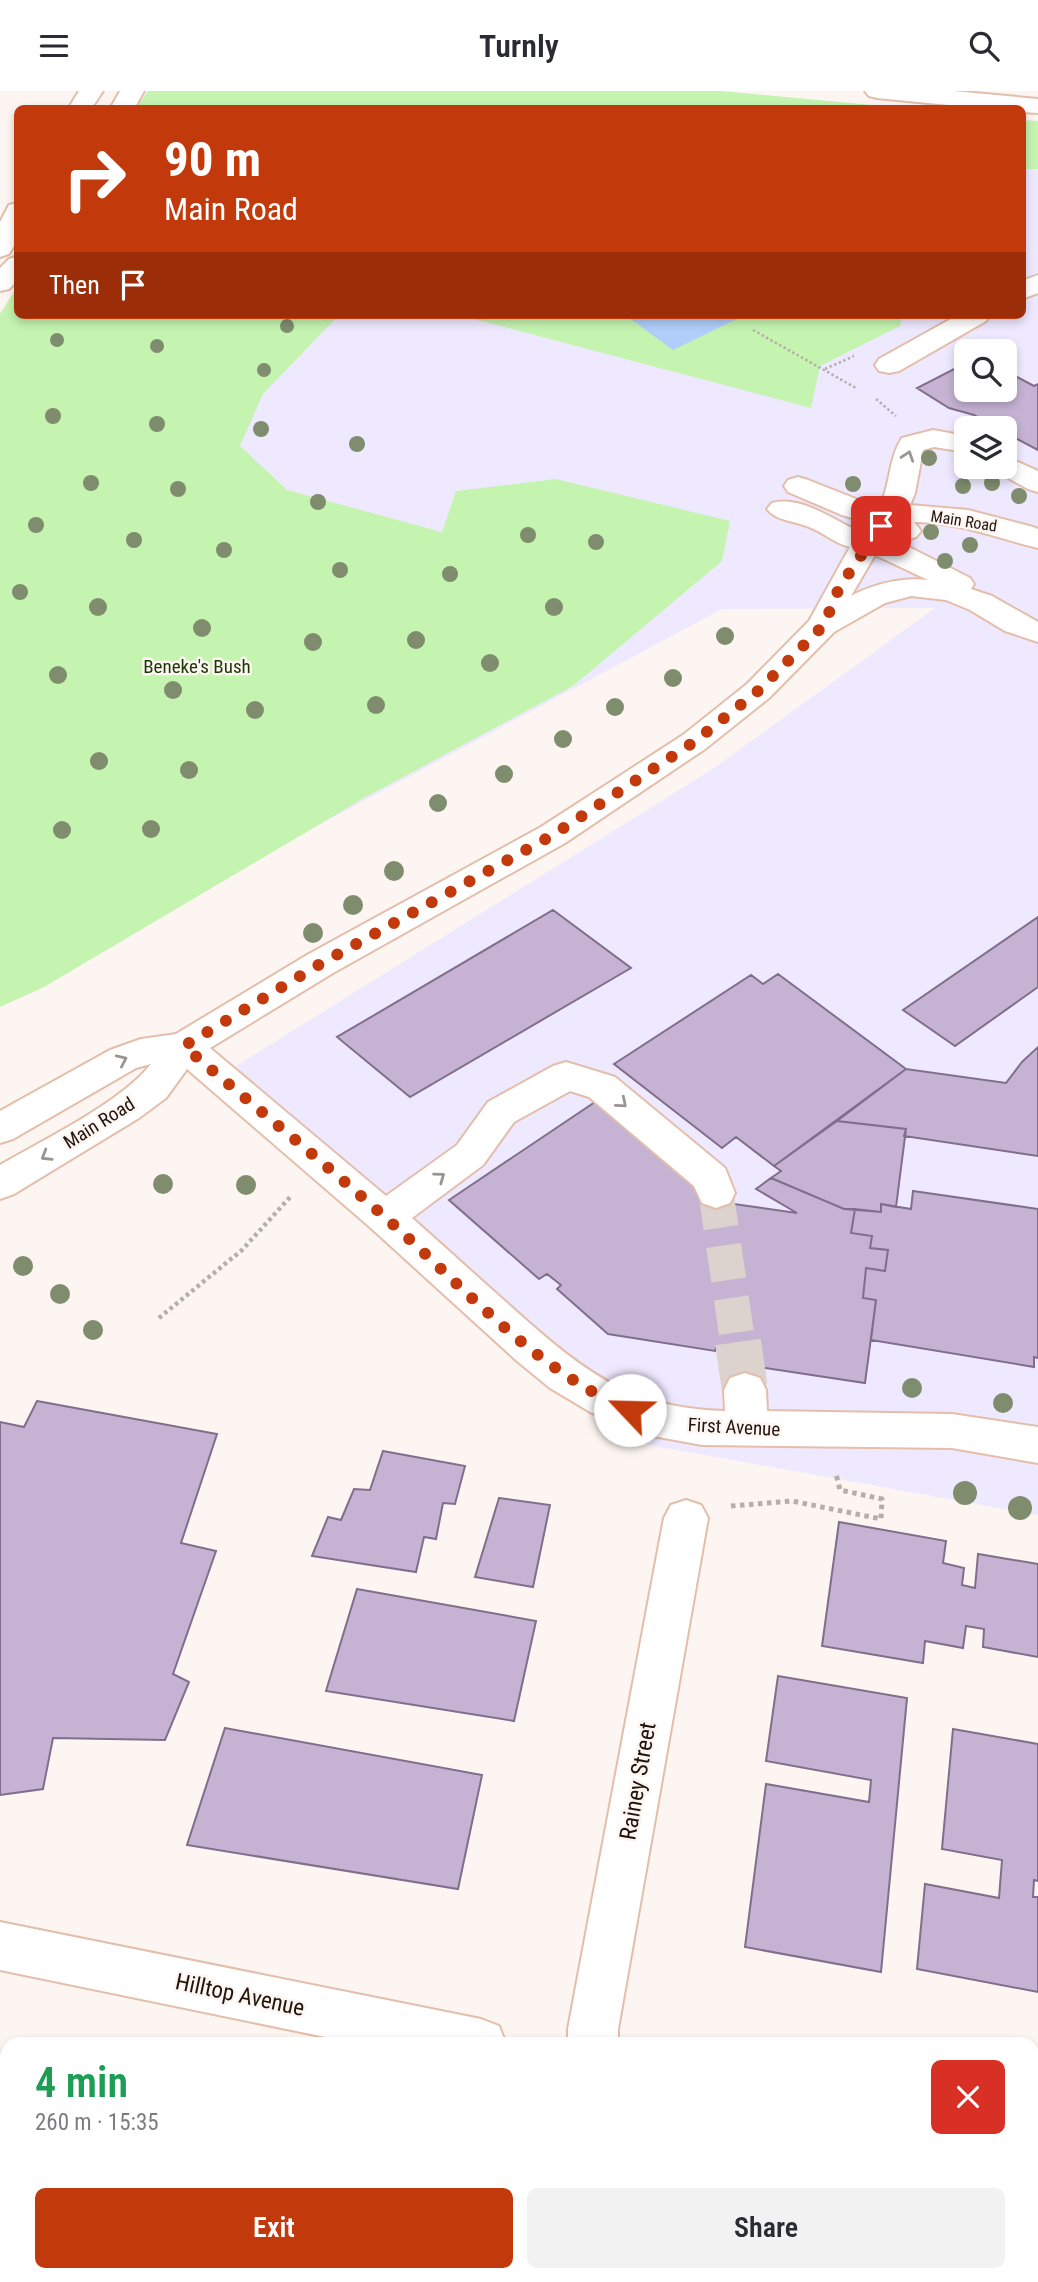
<!DOCTYPE html>
<meta charset="utf-8">
<style>
body{margin:0;font-family:"Roboto Condensed",sans-serif;background:#f2f2f3;color:#2b2b33;height:100vh;display:flex;flex-direction:column;font-size:26px;white-space:nowrap}
*{box-sizing:border-box;margin:0}
p{font-size:23px;color:#7c7c81}
.icon{flex:none;width:38px;height:38px;fill:none;stroke:currentColor;stroke-width:2;stroke-linecap:round;stroke-linejoin:round}
.map{position:relative;flex:1;overflow:hidden}
.drawer{position:absolute;left:0px;top:1946px;width:1040px;height:245px;display:flex;flex-direction:column;background:#fff;border-radius:21px 21px 0 0;box-shadow:0 4px 10px #0003}
.drawer>*{flex:none}
.guide{position:absolute;left:14px;top:14px;width:1012px;height:214px;border-radius:10px;box-shadow:0 4px 10px #0003;background:#c2390b;color:#fff;overflow:hidden}
.buttons{position:absolute;left:954px;top:248px;display:grid;gap:14px}
.buttons a{display:grid;place-items:center;width:63px;height:63px;border-radius:10px;background:#fff;box-shadow:0 4px 10px #0003;font-size:35px}
.pin{position:absolute;display:grid;place-items:center;width:60px;height:60px;color:#fff;margin:-30px;border-radius:14px;box-shadow:0 4px 10px #0006}
.me{position:absolute;width:77px;margin:-38px;rotate:294deg;stroke-linejoin:round;filter:drop-shadow(0 0 5px #0008)}
.turn{display:flex;align-items:center;gap:24px;height:147px;padding:0 35px;font-size:32px}
.turn .icon{width:91px;height:91px;stroke-width:2.5}
.turn b{display:block;font-size:49px;line-height:60px}
.then{display:flex;align-items:center;height:66px;padding:0 35px;background:#0003;gap:14px;font-size:26px}
.round{display:grid;place-items:center;flex:none;width:74px;height:74px;border-radius:10px;background:#f2f2f3}
.overview{display:flex;align-items:center;justify-content:space-between;height:119px;padding:0 35px}
h1{font-size:42px;font-weight:600;line-height:52px;color:#1e9e55}
.action{display:flex;gap:14px;margin-top:auto;padding:14px 35px}
.action a{flex:1;height:80px;border-radius:10px;background:#c2390b;color:#fff;font-size:28px;font-weight:600;line-height:80px;text-align:center}
.action a+a{background:#f2f2f3;color:#2b2b33}
header{display:flex;justify-content:space-between;align-items:center;height:91px;padding:0 35px;background:#fff;font-size:32px;font-weight:600}
.map>svg:first-child{display:block}
.medical{fill:#efe9ff;fill-rule:evenodd}
.green{fill:#c5f3b0}
.water{fill:#b1cefa}
.building{fill:#c6b3d4;stroke:#806e8c;stroke-width:2}
.lines{fill:none;stroke-linecap:round;stroke-linejoin:round}
.minor-tunnel-far1{stroke:#dcd3cf;stroke-width:35;stroke-dasharray:35 18;stroke-linecap:butt}
.minor-tunnel{stroke:#dcd3cf;stroke-width:46;stroke-dasharray:46 24;stroke-linecap:butt}
.minor-casing{stroke:#e3beab;stroke-width:4}
.major-casing{stroke:#e3beab;stroke-width:4}
.path-far2{stroke:#b7aea9;stroke-width:2.5;stroke-dasharray:2.5 2.5;stroke-linecap:butt}
.path-far1{stroke:#b7aea9;stroke-width:4.5;stroke-dasharray:3.5 3.5;stroke-linecap:butt}
.path{stroke:#b7aea9;stroke-width:5;stroke-dasharray:4.5 4.5;stroke-linecap:butt}
.minor{fill:#fff;fill-rule:evenodd}
.major{fill:#fff;fill-rule:evenodd}
.tree{fill:#7f8d6e}
.oneway{stroke:#9b9592}
.route{stroke:#c2390b;stroke-width:12;stroke-dasharray:0 21.6}
.labels{text-anchor:middle;dominant-baseline:central;stroke-width:5;stroke-linejoin:round;paint-order:stroke}
.far-street-label{font-size:16px;fill:#21140d;stroke:#fdf5f1}
.park-label{font-size:19px;fill:#183803;stroke:#fdf5f1}
.street-label{font-size:19px;fill:#21140d;stroke:#fdf5f1}
.near-street-label{font-size:23px;fill:#21140d;stroke:#fdf5f1}
</style>
<header><svg class="icon" aria-label="menu" viewBox="0 0 24 24"><path d="M4 6h16M4 12h16M4 18h16"/></svg>Turnly<svg class="icon" aria-label="search" viewBox="0 0 24 24"><circle cx="10" cy="10" r="6"/><path d="M15 15l6 6"/></svg></header>
<div class="map">
<svg width="1038" height="2191" viewBox="0 0 1038 2191">
<rect width="100%" height="100%" fill="#fdf5f1"/>
<path class="medical" d="M 1022,29 L 1038,30 L 1038,1424 L 649,1354 L 204,995 L 714,677 L 935,517 L 722,518 L 0,905 L 0,223 L 17,196 L 18,224 L 1022,224 ZM 966,261 L 1004,261 L 1004,299 L 966,299 ZM 966,338 L 1004,338 L 1004,376 L 966,376 Z"/>
<path class="green" d="M 148,0 L 721,0 L 904,17 L 136,17 Z
M 1022,29 L 1038,30 L 1038,78 L 1022,78 Z
M 17,196 L 18,224 L 339,224 L 263,303 L 240,355 L 287,399 L 442,441 L 456,400 L 556,388 L 730,430 L 722,470 L 573,595 L 364,707 L 44,896 L 0,916 L 0,223 Z
M 459,224 L 902,224 L 900,235 L 820,275 L 811,317 Z"/>
<path class="water" d="M 625,224 L 735,224 L 741,226 L 673,259 Z"/>
<path class="building" d="M 966,272 L 966,299 L 1004,299 L 1004,279 L 1034,295 L 1038,293 L 1038,359 L 1004,341 L 1004,338 L 999,338 L 974,324 L 949,317 L 917,297 Z
M 553,819 L 631,877 L 410,1006 L 337,946 Z
M 1038,826 L 1038,896 L 955,955 L 903,919 Z
M 778,883 L 906,978 L 774,1075 L 736,1046 L 722,1057 L 614,973 L 751,884 L 763,893 Z
M 1038,956 L 1038,1065 L 904,1045 L 906,1038 L 837,1030 L 906,978 L 1006,992 L 1022,971 Z
M 598,1009 L 720,1111 L 797,1122 L 756,1098 L 771,1087 L 844,1118 L 855,1118 L 851,1142 L 872,1145 L 870,1157 L 888,1159 L 885,1180 L 866,1177 L 863,1207 L 876,1209 L 865,1292 L 738,1273 L 740,1261 L 716,1257 L 715,1260 L 608,1243 L 557,1198 L 561,1194 L 547,1183 L 539,1188 L 449,1109 Z
M 837,1030 L 906,1038 L 896,1116 L 881,1113 L 881,1121 L 844,1118 L 771,1087 L 781,1080 L 774,1075 Z
M 913,1100 L 1038,1118 L 1038,1267 L 1034,1266 L 1034,1276 L 871,1249 L 876,1209 L 863,1207 L 866,1177 L 885,1180 L 888,1159 L 870,1157 L 872,1145 L 851,1142 L 855,1118 L 881,1121 L 881,1113 L 911,1118 Z
M 37,1310 L 217,1343 L 181,1452 L 216,1460 L 173,1583 L 189,1591 L 165,1649 L 53,1647 L 43,1698 L 0,1704 L 0,1331 L 24,1336 Z
M 383,1360 L 465,1375 L 455,1413 L 443,1412 L 436,1448 L 424,1446 L 416,1481 L 312,1465 L 328,1426 L 341,1429 L 354,1398 L 370,1399 Z
M 499,1407 L 550,1414 L 533,1496 L 475,1486 Z
M 839,1431 L 946,1450 L 943,1472 L 964,1477 L 962,1494 L 975,1497 L 978,1463 L 1038,1473 L 1038,1566 L 983,1556 L 984,1538 L 966,1535 L 963,1557 L 925,1550 L 923,1572 L 822,1555 Z
M 357,1498 L 536,1530 L 514,1630 L 326,1600 Z
M 778,1585 L 907,1607 L 881,1881 L 745,1856 L 766,1693 L 869,1711 L 871,1689 L 766,1670 Z
M 225,1637 L 482,1684 L 458,1798 L 187,1754 Z
M 953,1638 L 1038,1653 L 1038,1790 L 1034,1789 L 1033,1806 L 1038,1806 L 1038,1901 L 917,1878 L 925,1793 L 999,1807 L 1002,1769 L 942,1758 Z"/>
<g class="lines">
<path class="minor-tunnel-far1" d="M 716,1102 L 738,1253"/>
<path class="minor-tunnel" d="M 738,1251 L 745,1299"/>
<g class="minor-casing">
<path id="minor" d="M 1038,184 L 1038,202 L 1022,208 L 1022,190 Z
M 958,224 L 990,224 L 986,230 L 899,280 L 889,282 L 879,280 L 875,274 L 879,268 Z
M 933,339 L 966,345 L 966,361 L 934,356 L 923,359 L 915,402 L 910,414 L 968,419 L 1033,436 L 1038,438 L 1038,457 C 993,446 962,432 914,431 L 921,440 L 916,446 L 906,449 L 891,442 L 886,448 L 905,454 L 970,487 L 974,493 L 971,498 L 992,505 L 1038,531 L 1038,551 L 1005,540 L 970,519 L 946,509 L 911,505 L 885,512 L 834,541 L 769,607 L 705,658 L 565,752 L 333,882 L 210,957 L 386,1105 L 457,1054 L 488,1011 L 553,975 L 566,971 L 615,986 L 725,1077 L 735,1102 L 730,1112 L 716,1117 L 702,1112 L 694,1095 L 589,1006 L 570,1000 L 514,1031 L 483,1074 L 412,1127 C 444,1155 475,1184 507,1212 C 543,1244 579,1277 622,1298 C 654,1313 690,1319 725,1320 L 724,1299 L 730,1287 L 745,1282 L 760,1287 L 766,1299 L 767,1320 L 952,1323 L 1038,1336 L 1038,1372 L 952,1357 L 702,1354 L 653,1345 L 592,1322 L 550,1297 L 517,1270 L 371,1137 L 187,978 L 166,1007 L 139,1027 L 14,1103 L 0,1108 L 0,1074 C 43,1049 122,1011 151,973 L 136,977 L 13,1048 L 0,1052 L 0,1020 L 110,959 L 141,948 L 176,943 L 307,864 L 541,736 L 683,644 L 747,593 L 809,530 L 850,456 C 834,452 823,441 809,436 C 795,430 776,430 767,418 L 772,412 C 803,404 833,430 861,441 L 869,432 L 842,424 L 788,401 L 784,395 L 788,389 L 798,386 L 808,389 L 879,417 C 891,394 888,368 902,347 ZM 875,464 L 928,489 C 903,486 873,493 851,505 Z
M 1004,365 L 1038,380 L 1038,401 L 1028,398 L 994,379 L 992,376 L 1004,376 Z
M 686,1409 L 701,1414 L 708,1427 L 618,1938 L 618,1953 L 568,1953 L 568,1938 L 664,1427 L 671,1414 Z
M 0,1831 L 481,1928 L 499,1935 L 506,1953 L 359,1953 L 0,1879 Z
M 1032,2046 L 1038,2047 L 1038,2099 L 1032,2098 Z
M 554,2184 L 608,2184 L 608,2191 L 554,2191 Z"/>
</g>
<g class="major-casing">
<path id="major" d="M 79,0 L 103,0 L 91,18 L 68,18 Z
M 120,0 L 144,0 L 134,18 L 110,18 Z
M 865,0 L 953,0 L 1038,8 L 1038,22 L 1022,21 L 1022,18 L 989,18 L 877,7 L 869,5 Z
M 18,112 L 18,148 L 9,163 L 0,166 L 0,131 L 9,114 Z
M 18,165 L 18,189 L 9,198 L 0,200 L 0,177 L 9,168 Z"/>
</g>
<path class="path-far2" d="M 753,239 L 856,297
M 825,278 L 854,265
M 876,308 L 896,325"/>
<path class="path-far1" d="M 159,1227 L 242,1159 L 292,1104"/>
<path class="path" d="M 731,1415 L 792,1410 L 881,1428 L 882,1408 L 840,1399 L 836,1383"/>
<use href="#minor" class="minor"/>
<use href="#major" class="major"/>
</g>
<g class="tree">
<circle cx="287" cy="235" r="7"/>
<circle cx="57" cy="249" r="7"/>
<circle cx="157" cy="255" r="7"/>
<circle cx="264" cy="279" r="7"/>
<circle cx="53" cy="325" r="8"/>
<circle cx="157" cy="333" r="8"/>
<circle cx="261" cy="338" r="8"/>
<circle cx="357" cy="353" r="8"/>
<circle cx="929" cy="367" r="8"/>
<circle cx="91" cy="392" r="8"/>
<circle cx="992" cy="392" r="8"/>
<circle cx="853" cy="393" r="8"/>
<circle cx="963" cy="395" r="8"/>
<circle cx="178" cy="398" r="8"/>
<circle cx="1019" cy="405" r="8"/>
<circle cx="318" cy="411" r="8"/>
<circle cx="36" cy="434" r="8"/>
<circle cx="931" cy="441" r="8"/>
<circle cx="528" cy="444" r="8"/>
<circle cx="134" cy="449" r="8"/>
<circle cx="596" cy="451" r="8"/>
<circle cx="970" cy="454" r="8"/>
<circle cx="224" cy="459" r="8"/>
<circle cx="945" cy="470" r="8"/>
<circle cx="340" cy="479" r="8"/>
<circle cx="450" cy="483" r="8"/>
<circle cx="20" cy="501" r="8"/>
<circle cx="98" cy="516" r="9"/>
<circle cx="554" cy="516" r="9"/>
<circle cx="202" cy="537" r="9"/>
<circle cx="725" cy="545" r="9"/>
<circle cx="416" cy="549" r="9"/>
<circle cx="313" cy="551" r="9"/>
<circle cx="490" cy="572" r="9"/>
<circle cx="58" cy="584" r="9"/>
<circle cx="673" cy="587" r="9"/>
<circle cx="173" cy="599" r="9"/>
<circle cx="376" cy="614" r="9"/>
<circle cx="615" cy="616" r="9"/>
<circle cx="255" cy="619" r="9"/>
<circle cx="563" cy="648" r="9"/>
<circle cx="99" cy="670" r="9"/>
<circle cx="189" cy="679" r="9"/>
<circle cx="504" cy="683" r="9"/>
<circle cx="438" cy="712" r="9"/>
<circle cx="151" cy="738" r="9"/>
<circle cx="62" cy="739" r="9"/>
<circle cx="394" cy="780" r="10"/>
<circle cx="353" cy="814" r="10"/>
<circle cx="313" cy="842" r="10"/>
<circle cx="163" cy="1093" r="10"/>
<circle cx="246" cy="1094" r="10"/>
<circle cx="23" cy="1175" r="10"/>
<circle cx="60" cy="1203" r="10"/>
<circle cx="93" cy="1239" r="10"/>
<circle cx="912" cy="1297" r="10"/>
<circle cx="1003" cy="1312" r="10"/>
<circle cx="965" cy="1402" r="12"/>
<circle cx="1020" cy="1417" r="12"/>
</g>
<defs><path id="oneway-chevron" d="M-2-3.5L2.5 0L-2 3.5" fill="none" stroke-width="1.6" stroke-linecap="round" stroke-linejoin="round" transform="scale(1.75)"/></defs>
<g class="oneway">
<use href="#oneway-chevron" transform="translate(908 365) rotate(-72)"/>
<use href="#oneway-chevron" transform="translate(122 969) rotate(-25)"/>
<use href="#oneway-chevron" transform="translate(622 1012) rotate(40)"/>
<use href="#oneway-chevron" transform="translate(46 1065) rotate(149)"/>
<use href="#oneway-chevron" transform="translate(440 1086) rotate(-36)"/>
</g>
<g class="lines">
<path class="route" d="M 630,1319 C 537,1281 461,1193 386,1127 C 320,1068 251,1013 184,955 L 320,873 L 553,744 L 694,651 L 758,600 L 824,534 L 839,497 L 881,435"/>
</g>
<g class="labels">
<g class="far-street-label">
<text transform="translate(964 430) rotate(9)">Main Road</text>
</g>
<g class="park-label">
<text x="197" y="575">Beneke's Bush</text>
</g>
<g class="street-label">
<text transform="translate(99 1032) rotate(-32)">Main Road</text>
<text transform="translate(734 1336) rotate(3)">First Avenue</text>
</g>
<g class="near-street-label">
<text transform="translate(638 1690) rotate(-80)">Rainey Street</text>
<text transform="translate(240 1904) rotate(12)">Hilltop Avenue</text>
</g>
</g>
</svg>
<div class="buttons">
<a><svg class="icon" aria-label="search" viewBox="0 0 24 24"><circle cx="10" cy="10" r="6"/><path d="M15 15l6 6"/></svg></a>
<a><svg class="icon" aria-label="layers" viewBox="0 0 24 24"><path d="M12 4l9 5-9 5-9-5zM3 14l9 5 9-5"/></svg></a>
</div>
<div class="pin" style="left:881px;top:435px;background:#d93025"><svg class="icon" aria-label="arrive" viewBox="0 0 24 24"><path d="M6 21V4h12l-3 4 3 4H6"/></svg></div>
<svg class="me" style="left:630px;top:1319px" viewBox="-20 -20 40 40"><circle r="19" fill="#fff"/><path d="M0-13L10 11 0 6-10 11z" fill="#c2390b"/></svg>
<div class="guide">
<div class="turn"><svg class="icon" aria-label="right" viewBox="0 0 24 24"><path d="M7 20v-9h11M14 6l5 5-5 5"/></svg><div><b>90 m</b>Main Road</div></div>
<div class="then">Then<svg class="icon" aria-label="arrive" viewBox="0 0 24 24"><path d="M6 21V4h12l-3 4 3 4H6"/></svg></div>
</div>
<section class="drawer">
<div class="overview"><div><h1>4 min</h1><p>260 m · 15:35</p></div><a class="round" style="background:#d93025;color:#fff"><svg class="icon" aria-label="close" viewBox="0 0 24 24"><path d="M6 6l12 12M18 6L6 18"/></svg></a></div>
<div class="action"><a>Exit</a><a>Share</a></div>
</section>
</div>
